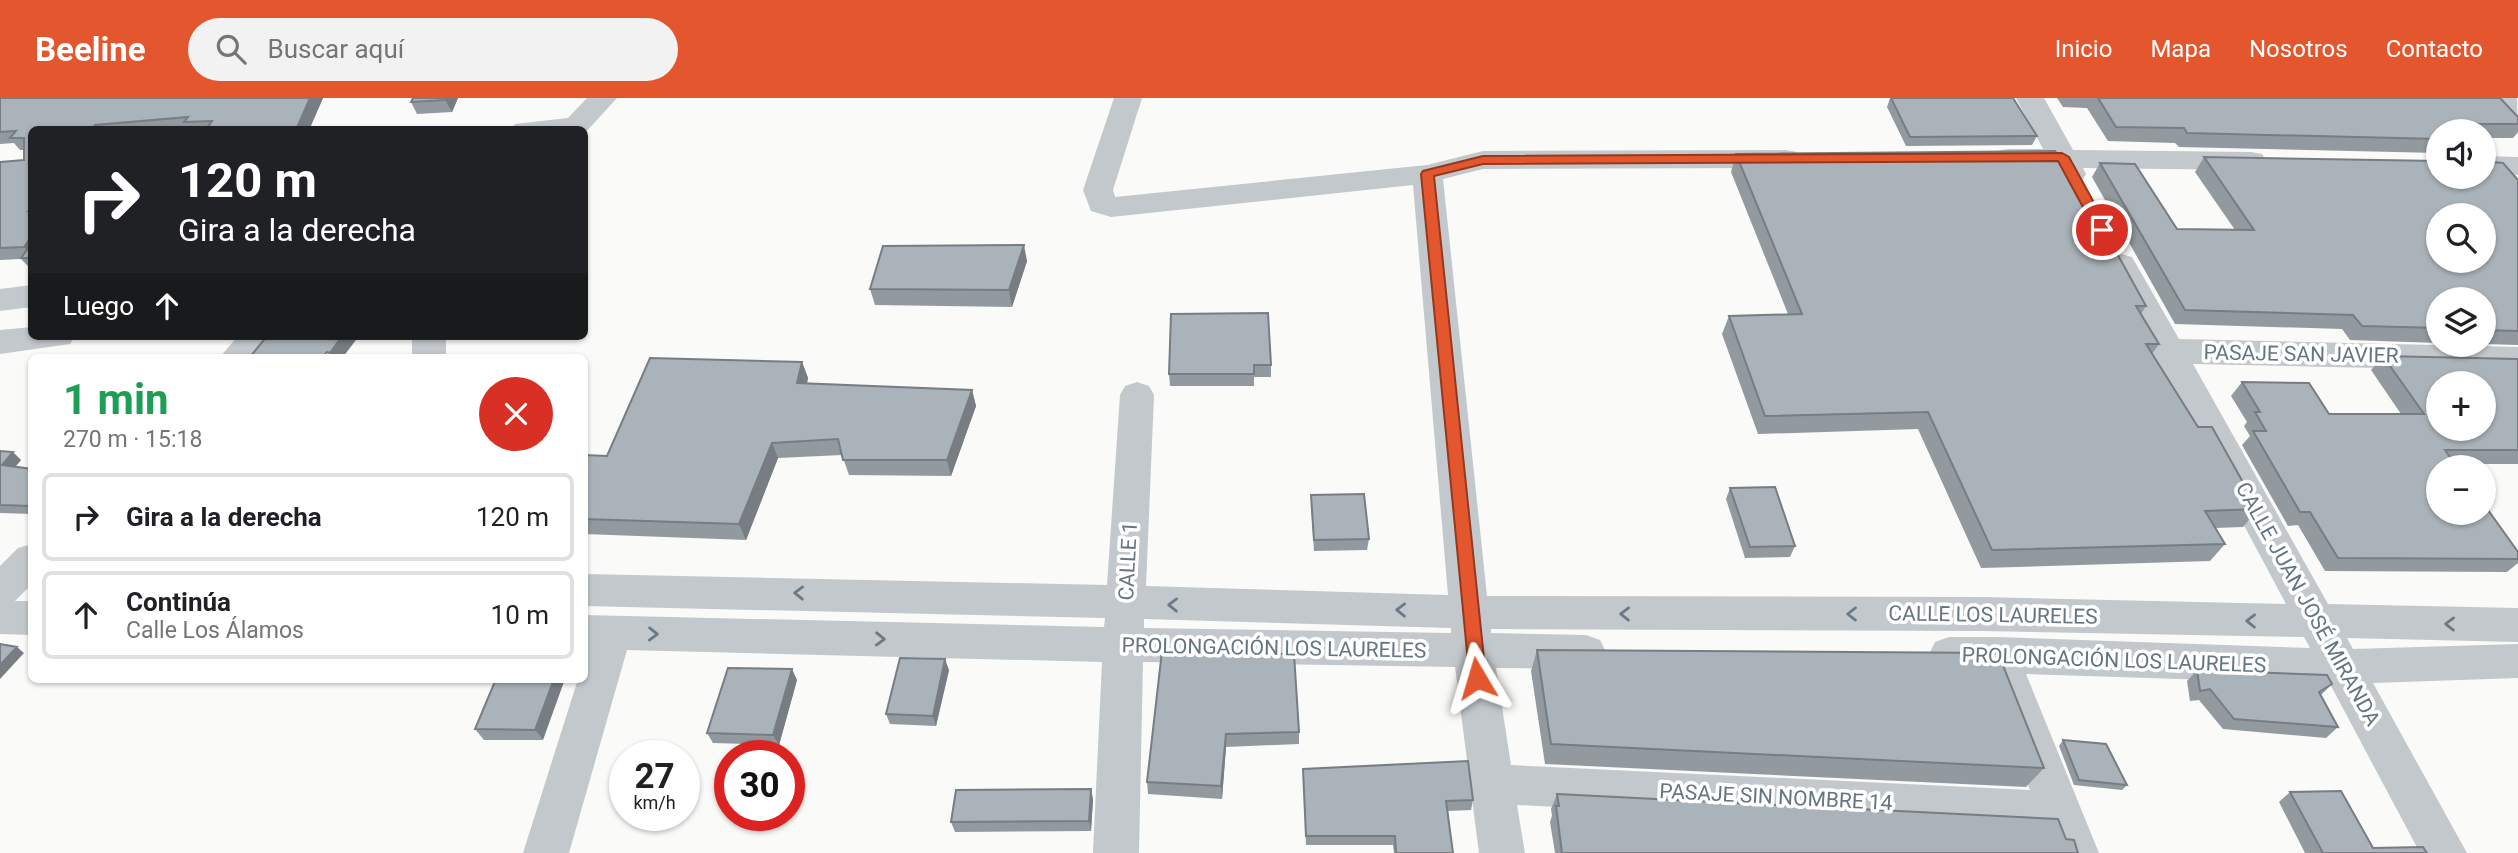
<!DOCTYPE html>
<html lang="es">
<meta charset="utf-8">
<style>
body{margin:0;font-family:Roboto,sans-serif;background:#f2f2f2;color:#202124;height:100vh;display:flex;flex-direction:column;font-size:26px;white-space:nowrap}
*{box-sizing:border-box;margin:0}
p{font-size:23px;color:#757577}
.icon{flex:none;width:38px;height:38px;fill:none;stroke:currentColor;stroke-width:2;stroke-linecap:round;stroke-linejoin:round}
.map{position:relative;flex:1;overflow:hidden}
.drawer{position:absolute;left:28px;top:256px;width:560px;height:329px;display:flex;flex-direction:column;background:#fff;border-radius:10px;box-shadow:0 2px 5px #0004}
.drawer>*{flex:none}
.guide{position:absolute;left:28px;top:28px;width:560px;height:214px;border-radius:10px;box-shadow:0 2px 5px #0004;background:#202124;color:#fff;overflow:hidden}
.controls{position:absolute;left:2426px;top:21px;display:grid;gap:14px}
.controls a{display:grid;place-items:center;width:70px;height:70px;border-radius:50%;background:#fff;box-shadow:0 2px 5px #0004;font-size:35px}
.speed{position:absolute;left:609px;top:642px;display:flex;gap:14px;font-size:35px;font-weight:700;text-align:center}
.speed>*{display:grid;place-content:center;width:91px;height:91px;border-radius:50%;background:#fff;box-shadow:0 2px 5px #0004;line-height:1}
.speed small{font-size:18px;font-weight:400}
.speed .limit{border:10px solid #d22;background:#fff;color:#111}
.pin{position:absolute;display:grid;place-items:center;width:60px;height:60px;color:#fff;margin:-30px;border:4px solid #fff;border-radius:50%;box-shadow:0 2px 7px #0007}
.me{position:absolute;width:77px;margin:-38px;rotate:353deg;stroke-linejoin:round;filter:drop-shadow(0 0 5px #0008)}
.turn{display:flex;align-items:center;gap:24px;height:147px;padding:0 35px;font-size:32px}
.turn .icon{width:91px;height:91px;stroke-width:2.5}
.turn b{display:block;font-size:49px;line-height:60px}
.then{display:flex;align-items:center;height:66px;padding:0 35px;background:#0003;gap:14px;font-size:26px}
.round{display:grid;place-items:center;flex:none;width:74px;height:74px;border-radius:37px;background:#f2f2f2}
.head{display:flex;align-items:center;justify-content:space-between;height:119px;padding:0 35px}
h1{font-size:42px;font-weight:700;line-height:52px;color:#1e9e55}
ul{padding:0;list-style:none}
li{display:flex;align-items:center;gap:21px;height:88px;margin:0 14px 10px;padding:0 21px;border:4px solid #e0e0e0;border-radius:10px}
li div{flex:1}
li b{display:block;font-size:26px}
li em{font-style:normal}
header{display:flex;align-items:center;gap:42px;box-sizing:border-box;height:98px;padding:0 35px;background:#e4572e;color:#fff}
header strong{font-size:33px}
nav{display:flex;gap:38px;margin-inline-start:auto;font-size:24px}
.search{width:490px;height:63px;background:#f2f2f2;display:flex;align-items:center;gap:18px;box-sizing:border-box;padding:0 24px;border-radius:38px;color:#757577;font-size:26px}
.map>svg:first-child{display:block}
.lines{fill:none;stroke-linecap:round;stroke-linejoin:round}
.minor{fill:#c3c8cc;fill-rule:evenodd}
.wall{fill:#929a9f}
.shaded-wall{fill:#777d82}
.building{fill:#aab3b9;stroke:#777d82;stroke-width:2;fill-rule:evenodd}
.oneway{stroke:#6a7a87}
.route{fill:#e4572e;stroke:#94391e;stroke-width:2}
.labels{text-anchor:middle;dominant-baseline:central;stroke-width:7;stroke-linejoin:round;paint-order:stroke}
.street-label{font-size:21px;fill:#657683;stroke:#fff}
</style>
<header>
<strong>Beeline</strong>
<div class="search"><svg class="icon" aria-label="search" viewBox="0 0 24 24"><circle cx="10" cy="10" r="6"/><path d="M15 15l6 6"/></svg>Buscar aquí</div>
<nav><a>Inicio</a><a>Mapa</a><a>Nosotros</a><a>Contacto</a></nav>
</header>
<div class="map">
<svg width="2518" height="755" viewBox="0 0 2518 755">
<rect width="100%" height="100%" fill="#fafaf8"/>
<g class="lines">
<path class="minor" d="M 587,0 L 617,0 L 584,36 L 584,32 L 511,32 L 515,26 L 568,20 Z
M 1114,0 L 1142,0 L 1113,92 L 1115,99 L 1427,67 L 1483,53 L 1786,52 L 1797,54 L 1801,61 L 1797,68 L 1786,70 L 1483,71 L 1443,81 L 1487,498 L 1983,499 L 2286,506 L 2105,167 L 2110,159 L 2121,156 L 2132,159 L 2179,241 L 2518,249 L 2518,273 L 2193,266 L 2328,506 L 2518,510 L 2518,544 L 2347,540 L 2353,551 L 2518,546 L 2518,580 L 2373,585 L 2467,755 L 2420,755 L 2330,586 L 2026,576 L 2099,755 L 2053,755 L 2045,734 L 1517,707 L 1525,755 L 1479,755 L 1455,569 L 1143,564 L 1139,755 L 1093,755 L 1102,564 L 627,552 L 569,755 L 523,755 L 578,581 L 584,581 L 587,551 L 584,551 L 584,517 L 1104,529 L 1105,520 L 584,508 L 584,476 L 1107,487 L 1120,297 L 1125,288 L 1137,284 L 1149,288 L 1154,297 L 1146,488 L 1448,497 L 1413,87 L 1111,119 L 1091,113 L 1083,92 ZM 1144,521 L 1451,530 L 1451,535 L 1144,530 ZM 1491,531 L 1983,533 L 2304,539 L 2310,550 L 1998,539 L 1949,539 L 1935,544 L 1929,556 L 1935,568 L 1949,573 L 1985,574 L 2030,692 L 1511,667 L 1496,570 L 1586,571 L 1600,566 L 1606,554 L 1600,542 L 1586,537 L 1491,535 Z
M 2016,0 L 2044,0 L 2073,52 L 2251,54 L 2262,56 L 2266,63 L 2262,70 L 2251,72 L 2083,70 L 2086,76 L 2082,83 L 2071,85 L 2060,83 L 2053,70 L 1997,67 L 1993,60 L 1997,53 L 2008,51 L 2043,51 Z
M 2488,0 L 2517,0 L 2518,27 L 2508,24 Z
M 2483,58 L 2518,59 L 2518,77 L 2483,76 Z
M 32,187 L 32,209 L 0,213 L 0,191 Z
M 32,229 L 32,238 L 75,238 L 70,246 L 0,256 L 0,232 Z
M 238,238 L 275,238 L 258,259 L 220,259 Z
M 412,238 L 446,238 L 446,259 L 412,259 Z
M 32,446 L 32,486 L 15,503 L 32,503 L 32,537 L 0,536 L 0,468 L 18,450 Z"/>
</g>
<path class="wall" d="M 0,0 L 323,0 L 309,32 L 32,32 L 32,172 L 21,161 L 0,162 L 0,64 L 24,62 L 24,52 L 20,52 L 14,45 L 0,46 Z
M 413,0 L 458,0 L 452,14 L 417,16 L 411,4 Z
M 1890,0 L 2037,38 L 2032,47 L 1906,48 L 1887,9 Z
M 2057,0 L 2500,0 L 2518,19 L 2518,34 L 2513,40 L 2483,40 L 2483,33 L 2438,33 L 2438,55 L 2179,49 L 2175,45 L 2108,43 L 2087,10 L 2063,9 Z
M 1736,56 L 2146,208 L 2141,216 L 2159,246 L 2152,256 L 2198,329 L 2258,411 L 2243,429 L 2215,430 L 2225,446 L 2210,463 L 1981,470 L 1918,331 L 1758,336 L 1722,236 L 1729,218 L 1788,216 L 1731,74 Z
M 2204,59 L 2493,64 L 2518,82 L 2518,247 L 2483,246 L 2483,201 L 2438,201 L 2438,245 L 2350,242 L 2342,231 L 2175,226 L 2092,79 L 2100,65 L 2177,131 L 2235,132 L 2195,74 Z
M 1027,163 L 1012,209 L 875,207 L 870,191 Z
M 1171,216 L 1271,267 L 1271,279 L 1254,279 L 1254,288 L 1170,288 L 1169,276 Z
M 2383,258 L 2518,261 L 2518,366 L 2455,366 L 2518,454 L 2518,465 L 2507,474 L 2325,473 L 2298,427 L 2288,428 L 2242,347 L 2250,338 L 2244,328 L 2247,324 L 2231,298 L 2242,284 L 2329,316 L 2401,316 L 2371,272 Z
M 802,264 L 808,280 L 807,286 L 972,292 L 976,308 L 951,378 L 849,377 L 842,357 L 778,360 L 746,442 L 584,436 L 584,357 L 607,358 Z
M 0,353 L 21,362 L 15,369 L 32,371 L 32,416 L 0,415 Z
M 1730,390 L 1795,448 L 1790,459 L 1745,460 L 1726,401 Z
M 1311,397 L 1369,441 L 1367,452 L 1314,453 L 1311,408 Z
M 1537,552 L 2044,670 L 2026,689 L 1545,666 L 1531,573 Z
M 1162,553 L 1299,634 L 1299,646 L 1226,649 L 1222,701 L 1148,696 L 1147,684 Z
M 949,572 L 936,628 L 890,626 L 886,616 Z
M 2197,572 L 2332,586 L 2321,597 L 2338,629 L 2326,640 L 2223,631 L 2199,602 L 2190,603 L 2187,583 Z
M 496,581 L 543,642 L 484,642 L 475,631 Z
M 797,582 L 779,647 L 713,645 L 707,635 Z
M 2063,642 L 2127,687 L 2122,692 L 2074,687 L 2059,648 Z
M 1303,671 L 1473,702 L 1471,712 L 1448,713 L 1453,755 L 1394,755 L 1393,747 L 1306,747 Z
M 2290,694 L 2373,750 L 2427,755 L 2305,755 L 2279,704 Z
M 1557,696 L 2066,741 L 2078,755 L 1555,755 L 1550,724 L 1552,718 L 1551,711 Z
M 1093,701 L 1091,733 L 955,734 L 951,724 Z"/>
<path class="shaded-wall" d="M 310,0 L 323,0 L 309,32 L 296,32 Z
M 447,0 L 458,0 L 452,14 L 445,2 Z
M 95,27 L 99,32 L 91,32 Z
M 32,138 L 32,158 L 24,149 Z
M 1024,147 L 1027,163 L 1012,209 L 1009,192 Z
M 342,238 L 359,238 L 343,259 L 333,259 L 330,255 Z
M 802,264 L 808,280 L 803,301 L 797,285 Z
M 972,292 L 976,308 L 951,378 L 947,362 Z
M 772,345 L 778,360 L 746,442 L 739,426 Z
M 13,354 L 21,362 L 10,375 L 2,367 Z
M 17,549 L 24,555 L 0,581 L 0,567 Z
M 945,561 L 949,572 L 936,628 L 933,618 Z
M 792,571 L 797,582 L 779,647 L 773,637 Z
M 554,581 L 565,581 L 543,642 L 535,632 Z
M 1226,636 L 1226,649 L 1222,701 L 1221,688 Z
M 1091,691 L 1093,701 L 1091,733 L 1089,723 Z"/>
<path class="building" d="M 0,0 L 310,0 L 296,32 L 206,32 L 212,23 L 184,24 L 188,19 L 95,27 L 91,32 L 32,32 L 32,111 L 29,113 L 32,113 L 32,138 L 24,149 L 0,150 L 0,64 L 24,62 L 24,40 L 10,40 L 16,33 L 0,34 Z
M 413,0 L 447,0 L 445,2 L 411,4 Z
M 1891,0 L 2013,0 L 2037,38 L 1910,39 Z
M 2098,0 L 2500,0 L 2518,19 L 2518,26 L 2468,26 L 2475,33 L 2438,33 L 2438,41 L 2187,35 L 2184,30 L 2116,29 Z
M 2483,43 L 2492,52 L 2493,64 L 2503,65 L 2518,82 L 2518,233 L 2483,232 L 2483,201 L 2438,201 L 2438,230 L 2362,228 L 2353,217 L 2185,212 L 2100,65 L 2135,66 L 2177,131 L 2254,132 L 2204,59 L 2438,63 L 2438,79 L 2483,79 ZM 2438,117 L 2483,117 L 2483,163 L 2438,163 Z
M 2055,53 L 2061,61 L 2065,61 L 2146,208 L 2136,208 L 2159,246 L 2146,246 L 2198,329 L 2212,329 L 2258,411 L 2205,413 L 2225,446 L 1992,452 L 1928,314 L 1765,318 L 1729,218 L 1802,216 L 1736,56 Z
M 32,145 L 32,160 L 21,160 Z
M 1024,147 L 1009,192 L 870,191 L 883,148 Z
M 1268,215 L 1271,267 L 1254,267 L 1254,276 L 1169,276 L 1171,216 Z
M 267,238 L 342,238 L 330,255 L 327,254 L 323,259 L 250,259 Z
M 2383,258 L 2518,261 L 2518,352 L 2445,352 L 2457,369 L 2438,369 L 2438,415 L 2483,415 L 2483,405 L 2518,454 L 2518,461 L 2338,460 L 2310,414 L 2300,414 L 2253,333 L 2266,333 L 2255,314 L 2260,314 L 2242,284 L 2309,285 L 2329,316 L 2424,316 ZM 2438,285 L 2483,285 L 2483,331 L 2438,331 Z
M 650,260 L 802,264 L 797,285 L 972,292 L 947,362 L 843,362 L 838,341 L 772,345 L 739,426 L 584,421 L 584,357 L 607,358 Z
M 0,353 L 13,354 L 2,367 L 32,371 L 32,408 L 0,407 Z
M 1775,389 L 1795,448 L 1750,449 L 1730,390 Z
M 1364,396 L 1369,441 L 1314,442 L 1311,397 Z
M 0,546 L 17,549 L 0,567 Z
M 1537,552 L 1998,555 L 2044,670 L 1551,646 Z
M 1162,553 L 1294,556 L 1299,634 L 1226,636 L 1221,688 L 1147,684 Z
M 900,560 L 945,561 L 933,618 L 886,616 Z
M 728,570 L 792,571 L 773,637 L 707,635 Z
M 2197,572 L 2327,577 L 2332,586 L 2319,594 L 2338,629 L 2234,621 L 2210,591 L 2200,593 Z
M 496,581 L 554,581 L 535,632 L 475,631 Z
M 2063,642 L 2106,646 L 2127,687 L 2079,682 Z
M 1468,663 L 1473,702 L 1446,703 L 1453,755 L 1396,755 L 1395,738 L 1306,738 L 1303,671 Z
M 1091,691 L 1089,723 L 951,724 L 956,692 Z
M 2341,693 L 2373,750 L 2423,749 L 2427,755 L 2323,755 L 2290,694 Z
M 1557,696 L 2058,721 L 2066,741 L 2074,742 L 2078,755 L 1562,755 L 1556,708 L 1559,708 Z"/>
<defs><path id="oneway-chevron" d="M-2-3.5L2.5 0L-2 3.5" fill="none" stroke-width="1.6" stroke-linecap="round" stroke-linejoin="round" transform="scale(1.75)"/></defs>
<g class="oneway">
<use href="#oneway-chevron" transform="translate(799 495) rotate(-179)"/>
<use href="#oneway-chevron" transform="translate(1173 507) rotate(-179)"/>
<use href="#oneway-chevron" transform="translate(1401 512) rotate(-179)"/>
<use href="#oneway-chevron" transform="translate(1625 516) rotate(-179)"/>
<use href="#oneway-chevron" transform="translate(1852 516) rotate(180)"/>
<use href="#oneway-chevron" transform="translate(2251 523) rotate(-179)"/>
<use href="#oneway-chevron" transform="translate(2450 526) rotate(-179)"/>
<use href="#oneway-chevron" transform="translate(653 536) rotate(1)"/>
<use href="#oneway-chevron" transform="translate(880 541) rotate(1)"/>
</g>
<path class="route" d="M 2062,55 L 2069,59 L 2109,132 L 2107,135 L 2097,135 L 2058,63 L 1483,66 L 1434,78 L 1486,580 L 1483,585 L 1477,587 L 1470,585 L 1421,76 L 1423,73 L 1483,58 Z"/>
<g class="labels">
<g class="street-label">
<text transform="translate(2301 256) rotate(1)">PASAJE SAN JAVIER</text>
<text transform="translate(1128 463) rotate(-87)">CALLE 1</text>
<text transform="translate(2308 506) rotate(61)">CALLE JUAN JOSÉ MIRANDA</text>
<text transform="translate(1993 517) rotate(1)">CALLE LOS LAURELES</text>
<text transform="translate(1274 550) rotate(1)">PROLONGACIÓN LOS LAURELES</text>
<text transform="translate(2114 562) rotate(2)">PROLONGACIÓN LOS LAURELES</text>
<text transform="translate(1776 699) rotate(3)">PASAJE SIN NOMBRE 14</text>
</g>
</g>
</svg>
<div class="controls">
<a><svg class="icon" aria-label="sound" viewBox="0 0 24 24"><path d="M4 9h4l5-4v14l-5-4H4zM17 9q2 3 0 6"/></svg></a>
<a><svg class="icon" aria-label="search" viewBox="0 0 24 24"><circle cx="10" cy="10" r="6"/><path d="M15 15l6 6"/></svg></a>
<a><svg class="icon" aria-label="layers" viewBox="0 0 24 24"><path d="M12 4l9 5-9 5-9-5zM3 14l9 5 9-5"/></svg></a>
<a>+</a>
<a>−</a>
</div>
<div class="speed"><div>27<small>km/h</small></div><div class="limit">30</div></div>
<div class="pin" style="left:2102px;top:132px;background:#d93025"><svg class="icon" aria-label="arrive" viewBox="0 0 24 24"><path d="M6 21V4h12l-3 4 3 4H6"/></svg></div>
<svg class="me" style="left:1477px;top:580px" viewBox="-20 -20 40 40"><path d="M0-17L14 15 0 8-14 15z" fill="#e4572e" stroke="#fff" stroke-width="4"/></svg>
<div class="guide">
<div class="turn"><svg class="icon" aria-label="right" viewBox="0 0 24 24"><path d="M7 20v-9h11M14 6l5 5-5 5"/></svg><div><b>120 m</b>Gira a la derecha</div></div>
<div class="then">Luego<svg class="icon" aria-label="ahead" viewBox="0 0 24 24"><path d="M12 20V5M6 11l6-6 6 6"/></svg></div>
</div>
<section class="drawer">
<div class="head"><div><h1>1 min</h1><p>270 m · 15:18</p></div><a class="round" style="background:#d93025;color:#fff"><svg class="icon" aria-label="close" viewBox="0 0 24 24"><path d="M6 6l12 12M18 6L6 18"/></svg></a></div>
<ul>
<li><svg class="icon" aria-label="right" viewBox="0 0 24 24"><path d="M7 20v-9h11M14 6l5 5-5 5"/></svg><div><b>Gira a la derecha</b></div><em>120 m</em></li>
<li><svg class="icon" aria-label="ahead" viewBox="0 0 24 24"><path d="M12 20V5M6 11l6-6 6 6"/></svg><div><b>Continúa</b><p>Calle Los Álamos</p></div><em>10 m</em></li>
</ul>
</section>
</div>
